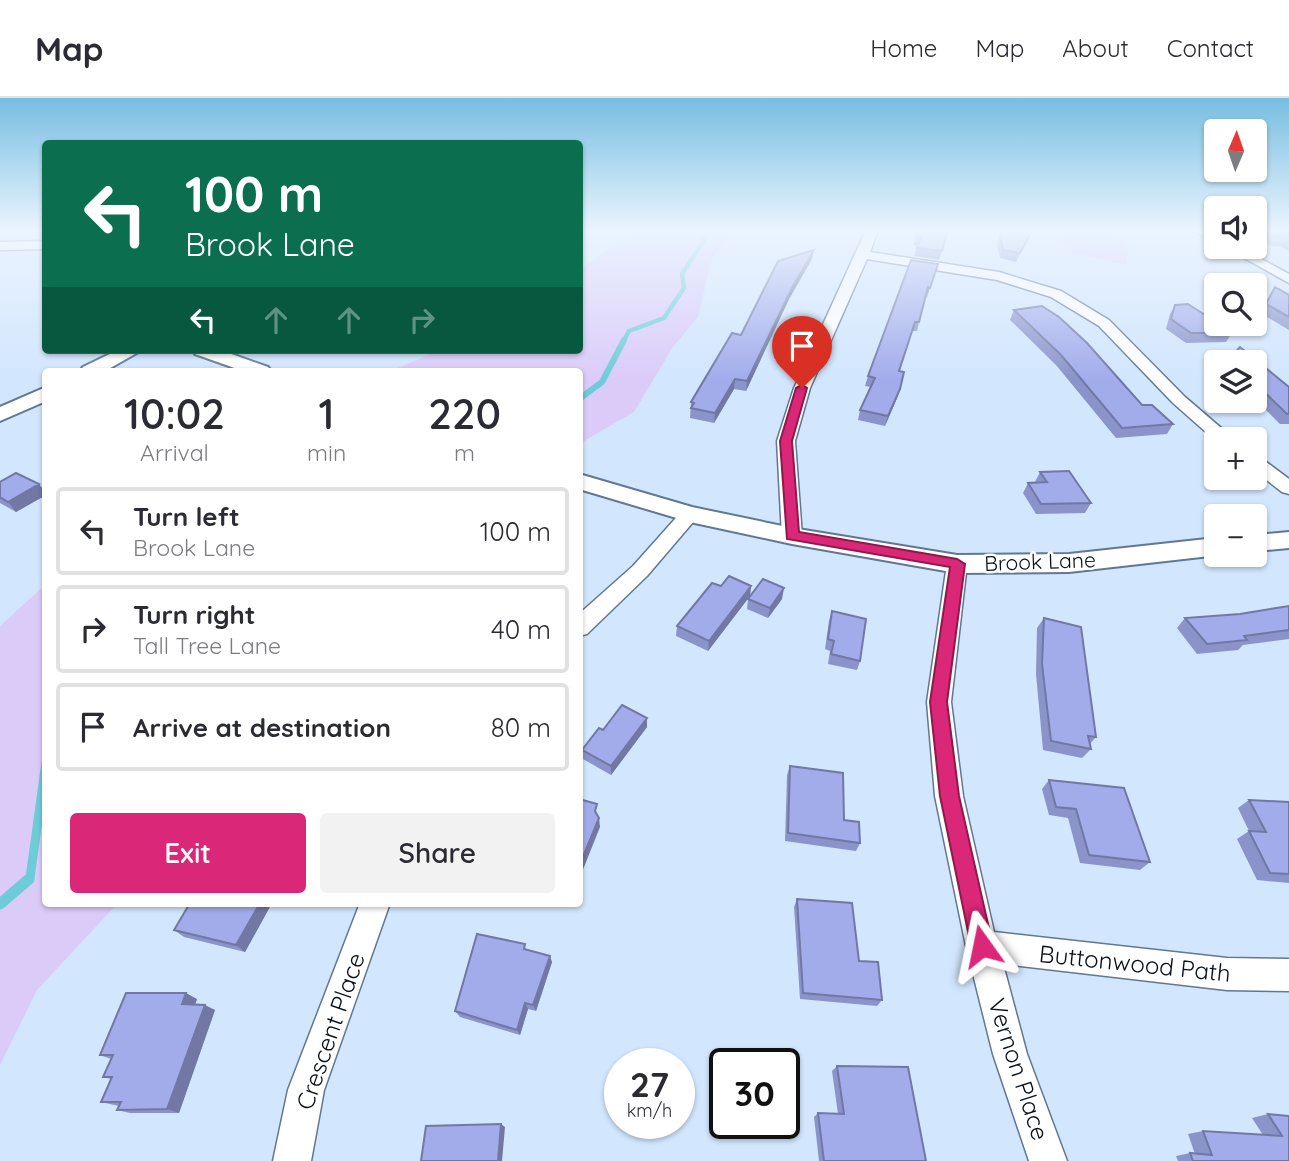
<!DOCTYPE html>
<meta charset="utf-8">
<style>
body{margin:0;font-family:Quicksand,sans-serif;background:#f2f2f3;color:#2b2b33;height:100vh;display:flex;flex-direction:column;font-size:26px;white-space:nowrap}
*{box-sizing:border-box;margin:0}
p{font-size:23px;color:#7c7c81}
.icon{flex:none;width:38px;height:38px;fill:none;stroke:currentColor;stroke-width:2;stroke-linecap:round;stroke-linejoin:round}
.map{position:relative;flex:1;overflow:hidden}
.drawer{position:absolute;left:42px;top:270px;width:541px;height:539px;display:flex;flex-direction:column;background:#fff;border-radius:7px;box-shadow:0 2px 5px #0004}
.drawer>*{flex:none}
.hud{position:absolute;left:42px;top:42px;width:541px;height:214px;border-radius:7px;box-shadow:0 2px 5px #0004;background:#0b6e4f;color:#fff;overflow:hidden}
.needle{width:46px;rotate:2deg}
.fabs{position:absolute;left:1204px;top:21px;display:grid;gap:14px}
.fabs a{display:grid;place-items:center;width:63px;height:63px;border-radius:7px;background:#fff;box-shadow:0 2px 5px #0004;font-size:35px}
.speed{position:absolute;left:604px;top:950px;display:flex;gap:14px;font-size:35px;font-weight:700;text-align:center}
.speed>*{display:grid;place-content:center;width:91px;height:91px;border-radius:50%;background:#fff;box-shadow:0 2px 5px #0004;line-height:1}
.speed small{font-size:18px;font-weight:400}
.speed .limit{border:4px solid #111;border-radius:10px;background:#fff;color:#111}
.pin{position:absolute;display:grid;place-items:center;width:60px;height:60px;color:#fff;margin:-72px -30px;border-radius:50% 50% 50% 0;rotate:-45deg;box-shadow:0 0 7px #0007}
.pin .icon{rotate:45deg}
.me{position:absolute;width:77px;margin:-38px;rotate:348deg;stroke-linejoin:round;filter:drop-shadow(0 0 5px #0008)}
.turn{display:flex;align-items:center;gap:24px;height:147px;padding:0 28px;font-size:32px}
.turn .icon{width:91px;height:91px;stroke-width:2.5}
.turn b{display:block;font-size:49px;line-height:60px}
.lanes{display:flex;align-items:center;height:66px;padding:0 28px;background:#0003;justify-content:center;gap:35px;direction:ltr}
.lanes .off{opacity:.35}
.eta{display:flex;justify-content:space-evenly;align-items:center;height:119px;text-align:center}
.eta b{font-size:42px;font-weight:600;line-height:49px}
.action{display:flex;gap:14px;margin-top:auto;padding:14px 28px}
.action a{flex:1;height:80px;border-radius:7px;background:#db2777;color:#fff;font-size:28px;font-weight:600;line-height:80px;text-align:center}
.action a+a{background:#f2f2f3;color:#2b2b33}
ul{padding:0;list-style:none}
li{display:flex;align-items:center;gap:21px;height:88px;margin:0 14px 10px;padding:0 14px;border:4px solid #e1e1e2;border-radius:7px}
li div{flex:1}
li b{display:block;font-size:26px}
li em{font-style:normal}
header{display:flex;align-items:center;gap:42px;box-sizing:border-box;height:98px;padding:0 35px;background:#fff;border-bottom:2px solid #e1e1e2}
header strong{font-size:33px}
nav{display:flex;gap:38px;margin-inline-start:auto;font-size:24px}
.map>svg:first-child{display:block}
.green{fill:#dbcbf9}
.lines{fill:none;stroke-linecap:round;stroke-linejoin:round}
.stream-far3{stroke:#6dccd7;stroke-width:4.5}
.stream-far2{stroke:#6dccd7;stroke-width:6}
.stream-far1{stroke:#6dccd7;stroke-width:9}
.stream{stroke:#6dccd7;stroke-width:11}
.minor-casing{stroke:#617792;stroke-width:3}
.tertiary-casing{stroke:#617792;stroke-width:4}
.minor{fill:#fff;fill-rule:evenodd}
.tertiary{fill:#fff;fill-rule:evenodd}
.wall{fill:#8b94ca}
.shaded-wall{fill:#7178a4}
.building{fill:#a2aceb;stroke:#7178a4;stroke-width:2}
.route{fill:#db2777;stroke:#8e194d;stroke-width:2}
.labels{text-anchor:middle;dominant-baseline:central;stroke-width:5;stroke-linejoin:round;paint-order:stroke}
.street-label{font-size:21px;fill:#08101a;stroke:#fff}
.near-street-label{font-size:24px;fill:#08101a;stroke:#fff}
</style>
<header>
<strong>Map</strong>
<nav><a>Home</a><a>Map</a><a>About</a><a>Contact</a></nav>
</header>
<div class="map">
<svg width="1289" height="1063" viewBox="0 0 1289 1063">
<rect width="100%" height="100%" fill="#d2e6fe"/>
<path class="green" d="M 635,132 L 742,132 L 740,137 L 724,146 L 712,160 L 698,219 L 673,249 L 634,314 L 579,346 L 579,273 L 390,273 L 429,257 L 425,252 L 579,252 L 579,172 Z
M 1049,132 L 1114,132 L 1129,150 L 1126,167 L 1074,155 Z
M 45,487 L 46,805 L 118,805 L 37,892 L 0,967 L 0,528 Z"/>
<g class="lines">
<path class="stream-far3" d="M 623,244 L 629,233 L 664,220 L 684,190 L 682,176 L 708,136 L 719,132"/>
<path class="stream-far2" d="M 579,301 L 602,284 L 624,242"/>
<path class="stream-far1" d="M 27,783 L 30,780 L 46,664"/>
<path class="stream" d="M 0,806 L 29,781"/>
<g class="minor-casing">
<path id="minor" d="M 866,132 L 878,132 L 870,154 L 999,174 L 1061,193 L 1109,222 L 1185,299 L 1234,341 L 1216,343 L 1173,305 L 1099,228 L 1051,199 L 997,182 L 867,161 L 810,290 L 795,343 L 802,438 L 799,443 L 785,443 L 782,438 L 777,343 L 794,290 Z
M 1192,132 L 1207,132 L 1216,136 L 1216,145 Z
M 46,143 L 46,151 L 0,152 L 0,144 Z
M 1224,149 L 1239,149 L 1289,176 L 1289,185 Z
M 1255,359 L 1261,360 L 1289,381 L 1289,396 L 1282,394 L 1255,373 Z
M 690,410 L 697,412 L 700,416 L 647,478 L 587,536 L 579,538 L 579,516 L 633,468 L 683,412 Z
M 957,459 L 964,461 L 967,466 L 951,604 L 963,698 L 994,834 L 1227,860 L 1289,861 L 1289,893 L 1227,892 L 1003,866 L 1027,956 L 1067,1063 L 1029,1063 L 993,956 L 966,848 L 935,698 L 927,604 L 947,466 L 950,461 Z
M 360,805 L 390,805 L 324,992 L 311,1063 L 273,1063 L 288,992 Z"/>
</g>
<g class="tertiary-casing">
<path id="tertiary" d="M 118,252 L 142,252 L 105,273 L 80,273 L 83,269 Z
M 193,252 L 220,252 L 268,269 L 271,273 L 243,273 L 195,256 Z
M 46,289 L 46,303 L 0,323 L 0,309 Z
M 579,376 L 692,409 L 792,430 L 957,457 L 1069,456 L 1216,440 L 1216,457 L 1219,457 L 1069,474 L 957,475 L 792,446 L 690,424 L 579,391 Z
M 1289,434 L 1289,450 L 1255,453 L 1255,437 Z"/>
</g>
<use href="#minor" class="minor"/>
<use href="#tertiary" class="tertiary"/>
</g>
<path class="wall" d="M 948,132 L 939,162 L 914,158 L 917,148 L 913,147 L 916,139 Z
M 1255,132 L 1289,132 L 1289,153 L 1280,148 L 1274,149 L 1255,139 Z
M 1000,138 L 1027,143 L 1016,164 L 1000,160 L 997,147 Z
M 812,161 L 789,201 L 746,293 L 734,291 L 714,325 L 690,320 L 691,304 L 741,237 Z
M 938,166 L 927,199 L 925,198 L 917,233 L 912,233 L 899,273 L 897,300 L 885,328 L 858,322 L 860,312 L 871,289 L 865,288 L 868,278 Z
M 1275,189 L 1289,197 L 1289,232 L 1260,215 Z
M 1175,207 L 1232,235 L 1226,244 L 1186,245 L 1166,231 L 1170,216 Z
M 1014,212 L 1142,307 L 1173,326 L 1167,336 L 1116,340 L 1056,267 L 1010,222 Z
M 1240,249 L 1289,289 L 1289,326 L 1280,326 L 1255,301 L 1255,264 L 1216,264 L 1216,274 L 1208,267 L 1214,257 L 1233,257 Z
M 1040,374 L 1091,405 L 1085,415 L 1036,416 L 1023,395 L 1028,385 L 1035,385 L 1035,384 Z
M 0,384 L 46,395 L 46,397 L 16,414 L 0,405 Z
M 751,488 L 750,498 L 708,553 L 676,538 L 677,528 Z
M 748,501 L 782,501 L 768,520 L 747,511 Z
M 1289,508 L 1289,541 L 1243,547 L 1238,552 L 1197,556 L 1177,530 L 1185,520 L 1240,516 Z
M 832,513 L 860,563 L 857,572 L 828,566 L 830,553 L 825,551 L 829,523 Z
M 1044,520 L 1096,639 L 1090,646 L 1091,651 L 1082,660 L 1043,652 L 1036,576 L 1037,530 Z
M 647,620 L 647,629 L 611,677 L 583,661 L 582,652 Z
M 790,668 L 844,722 L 860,745 L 856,753 L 785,743 L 787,677 Z
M 1049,682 L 1150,764 L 1140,772 L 1080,765 L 1068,720 L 1049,717 L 1042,691 Z
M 1249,702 L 1289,704 L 1289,785 L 1257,782 L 1237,741 L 1249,733 L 1238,710 Z
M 797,801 L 882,902 L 877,908 L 800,901 L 794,809 Z
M 190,805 L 272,805 L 245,854 L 184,839 L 174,832 Z
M 528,852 L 552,864 L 536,913 L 528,911 L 520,937 L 460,919 L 455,913 Z
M 197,901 L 195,907 L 215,912 L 179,1015 L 130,1015 L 117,1012 L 119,1008 L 101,1004 L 111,981 L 103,979 L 111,961 L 100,957 Z
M 837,968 L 926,1063 L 819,1063 L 814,1019 L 818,1015 L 838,1016 L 832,973 Z
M 1268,1016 L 1289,1018 L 1289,1063 L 1178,1063 L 1176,1058 L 1190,1055 L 1195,1056 L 1188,1036 L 1203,1033 L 1263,1037 L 1252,1020 Z"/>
<path class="shaded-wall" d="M 814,152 L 812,161 L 789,201 L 746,293 L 747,283 L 791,192 Z
M 735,281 L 734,291 L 714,325 L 715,315 Z
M 900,291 L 897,300 L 885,328 L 888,318 Z
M 39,386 L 46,395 L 46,397 L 16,414 L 8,404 Z
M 751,488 L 750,498 L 708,553 L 709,543 Z
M 784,490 L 782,501 L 768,520 L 770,510 Z
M 647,620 L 647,629 L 611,677 L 611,668 Z
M 599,720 L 600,729 L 582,774 L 580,766 Z
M 260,805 L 272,805 L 245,854 L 236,847 Z
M 550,858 L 552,864 L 536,913 L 533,907 Z
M 186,895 L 197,901 L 193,912 L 182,906 Z
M 525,905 L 528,911 L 520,937 L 517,932 Z
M 205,907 L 215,912 L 179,1015 L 167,1011 Z
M 501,1026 L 505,1029 L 502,1063 L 498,1063 Z"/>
<path class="building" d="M 919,132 L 948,132 L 942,153 L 917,150 L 921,139 L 916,139 Z
M 1004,132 L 1030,132 L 1031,135 L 1020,155 L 1003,152 L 1000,138 Z
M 1263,132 L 1289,132 L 1289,141 L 1285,139 L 1280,140 Z
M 814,152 L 791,192 L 747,283 L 735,281 L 715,315 L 691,310 L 694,305 L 691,304 L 732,235 L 741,237 L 778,163 Z
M 911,162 L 938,166 L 930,190 L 928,189 L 919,224 L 915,224 L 899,273 L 904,274 L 900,291 L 888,318 L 860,312 L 875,280 L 868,278 Z
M 1275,189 L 1289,197 L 1289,219 L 1266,206 Z
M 1188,206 L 1216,224 L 1216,226 L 1218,226 L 1232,235 L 1191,235 L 1171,221 L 1175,207 Z
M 1042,208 L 1059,219 L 1087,245 L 1142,307 L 1152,307 L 1173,326 L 1122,330 L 1061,257 L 1014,212 Z
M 1240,249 L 1289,289 L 1289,316 L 1287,316 L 1255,285 L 1255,264 L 1222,264 L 1214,257 L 1233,257 Z
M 1069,373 L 1091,405 L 1041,406 L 1028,385 L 1047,384 L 1040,374 Z
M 16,375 L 39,386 L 8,404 L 0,399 L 0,384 Z
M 729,478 L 751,488 L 709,543 L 677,528 L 712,485 L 721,488 Z
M 763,481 L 784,490 L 770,510 L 748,501 Z
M 1289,508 L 1289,532 L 1244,538 L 1247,542 L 1207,546 L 1185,520 L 1240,516 Z
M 832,513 L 866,521 L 860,563 L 831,556 L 834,543 L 828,541 Z
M 1044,520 L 1081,529 L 1096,639 L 1088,638 L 1091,651 L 1051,643 L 1042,566 Z
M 622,607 L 647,620 L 611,668 L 582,652 L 599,630 L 603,632 Z
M 790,668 L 843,675 L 844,722 L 859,724 L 860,745 L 788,735 Z
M 1049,682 L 1124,690 L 1150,764 L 1089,757 L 1076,711 L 1056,709 Z
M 579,701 L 597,706 L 595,713 L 599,720 L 580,766 L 579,766 Z
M 1249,702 L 1289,704 L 1289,776 L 1270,775 L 1249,733 L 1266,734 Z
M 797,801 L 852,805 L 859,863 L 878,864 L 882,902 L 803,895 Z
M 190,805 L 260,805 L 236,847 L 174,832 Z
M 477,836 L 525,846 L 524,851 L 550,858 L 533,907 L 525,905 L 517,932 L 455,913 Z
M 126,895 L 186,895 L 182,906 L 205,907 L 167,1011 L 117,1012 L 121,1004 L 101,1004 L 112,979 L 103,979 L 113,957 L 100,957 Z
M 837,968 L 908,969 L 926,1063 L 824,1063 L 818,1015 L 844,1016 Z
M 1268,1016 L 1289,1018 L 1289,1063 L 1193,1063 L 1190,1055 L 1212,1057 L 1203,1033 L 1282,1038 Z
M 501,1026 L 498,1063 L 421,1063 L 426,1028 Z"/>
<linearGradient id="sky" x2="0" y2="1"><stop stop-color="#77bee1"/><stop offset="0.47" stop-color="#ebf4ff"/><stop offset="1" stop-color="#ebf4ff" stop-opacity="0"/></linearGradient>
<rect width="1289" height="281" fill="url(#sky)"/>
<path class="route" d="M 802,287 L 807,290 L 792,343 L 799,434 L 957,461 L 965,466 L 947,604 L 959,698 L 993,848 L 989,856 L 982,859 L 974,856 L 971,848 L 940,698 L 930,604 L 950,469 L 787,441 L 780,343 L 796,290 Z"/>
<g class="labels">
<g class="street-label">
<text transform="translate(1040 463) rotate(-2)">Brook Lane</text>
</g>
<g class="near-street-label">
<text transform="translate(1135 865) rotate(6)">Buttonwood Path</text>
<text transform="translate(330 933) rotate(-71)">Crescent Place</text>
<text transform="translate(1019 971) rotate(72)">Vernon Place</text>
</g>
</g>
</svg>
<div class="fabs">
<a><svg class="needle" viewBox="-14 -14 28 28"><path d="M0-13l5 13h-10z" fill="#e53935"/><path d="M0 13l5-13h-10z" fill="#7c7c81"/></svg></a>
<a><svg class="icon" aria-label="sound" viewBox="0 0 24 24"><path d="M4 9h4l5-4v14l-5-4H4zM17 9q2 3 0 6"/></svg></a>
<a><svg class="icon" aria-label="search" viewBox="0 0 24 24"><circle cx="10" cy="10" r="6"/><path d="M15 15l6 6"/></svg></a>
<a><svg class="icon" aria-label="layers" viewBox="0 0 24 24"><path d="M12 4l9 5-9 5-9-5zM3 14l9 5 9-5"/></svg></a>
<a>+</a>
<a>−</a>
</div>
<div class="speed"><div>27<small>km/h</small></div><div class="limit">30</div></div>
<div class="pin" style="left:802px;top:290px;background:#d93025"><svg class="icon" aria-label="arrive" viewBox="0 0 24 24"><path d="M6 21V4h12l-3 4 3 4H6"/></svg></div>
<svg class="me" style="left:982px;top:848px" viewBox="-20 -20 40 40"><path d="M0-17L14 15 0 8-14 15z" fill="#db2777" stroke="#fff" stroke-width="4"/></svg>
<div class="hud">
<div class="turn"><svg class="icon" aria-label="left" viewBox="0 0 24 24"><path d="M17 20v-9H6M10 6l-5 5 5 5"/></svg><div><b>100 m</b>Brook Lane</div></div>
<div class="lanes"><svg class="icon" aria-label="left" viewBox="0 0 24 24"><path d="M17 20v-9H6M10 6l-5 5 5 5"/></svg><svg class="icon off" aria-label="ahead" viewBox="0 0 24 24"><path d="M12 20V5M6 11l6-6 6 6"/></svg><svg class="icon off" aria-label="ahead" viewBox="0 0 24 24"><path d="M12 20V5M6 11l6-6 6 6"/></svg><svg class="icon off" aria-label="right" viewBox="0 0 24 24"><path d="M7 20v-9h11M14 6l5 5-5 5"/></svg></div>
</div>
<section class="drawer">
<div class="eta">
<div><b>10:02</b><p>Arrival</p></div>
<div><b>1</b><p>min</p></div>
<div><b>220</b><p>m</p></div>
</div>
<ul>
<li><svg class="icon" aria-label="left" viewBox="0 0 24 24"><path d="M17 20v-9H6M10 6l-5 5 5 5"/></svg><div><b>Turn left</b><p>Brook Lane</p></div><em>100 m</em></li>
<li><svg class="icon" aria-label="right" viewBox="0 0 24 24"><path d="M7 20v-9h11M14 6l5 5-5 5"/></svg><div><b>Turn right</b><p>Tall Tree Lane</p></div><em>40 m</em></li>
<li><svg class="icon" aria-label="arrive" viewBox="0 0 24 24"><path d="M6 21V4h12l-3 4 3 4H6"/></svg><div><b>Arrive at destination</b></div><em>80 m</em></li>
</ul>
<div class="action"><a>Exit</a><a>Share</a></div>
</section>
</div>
